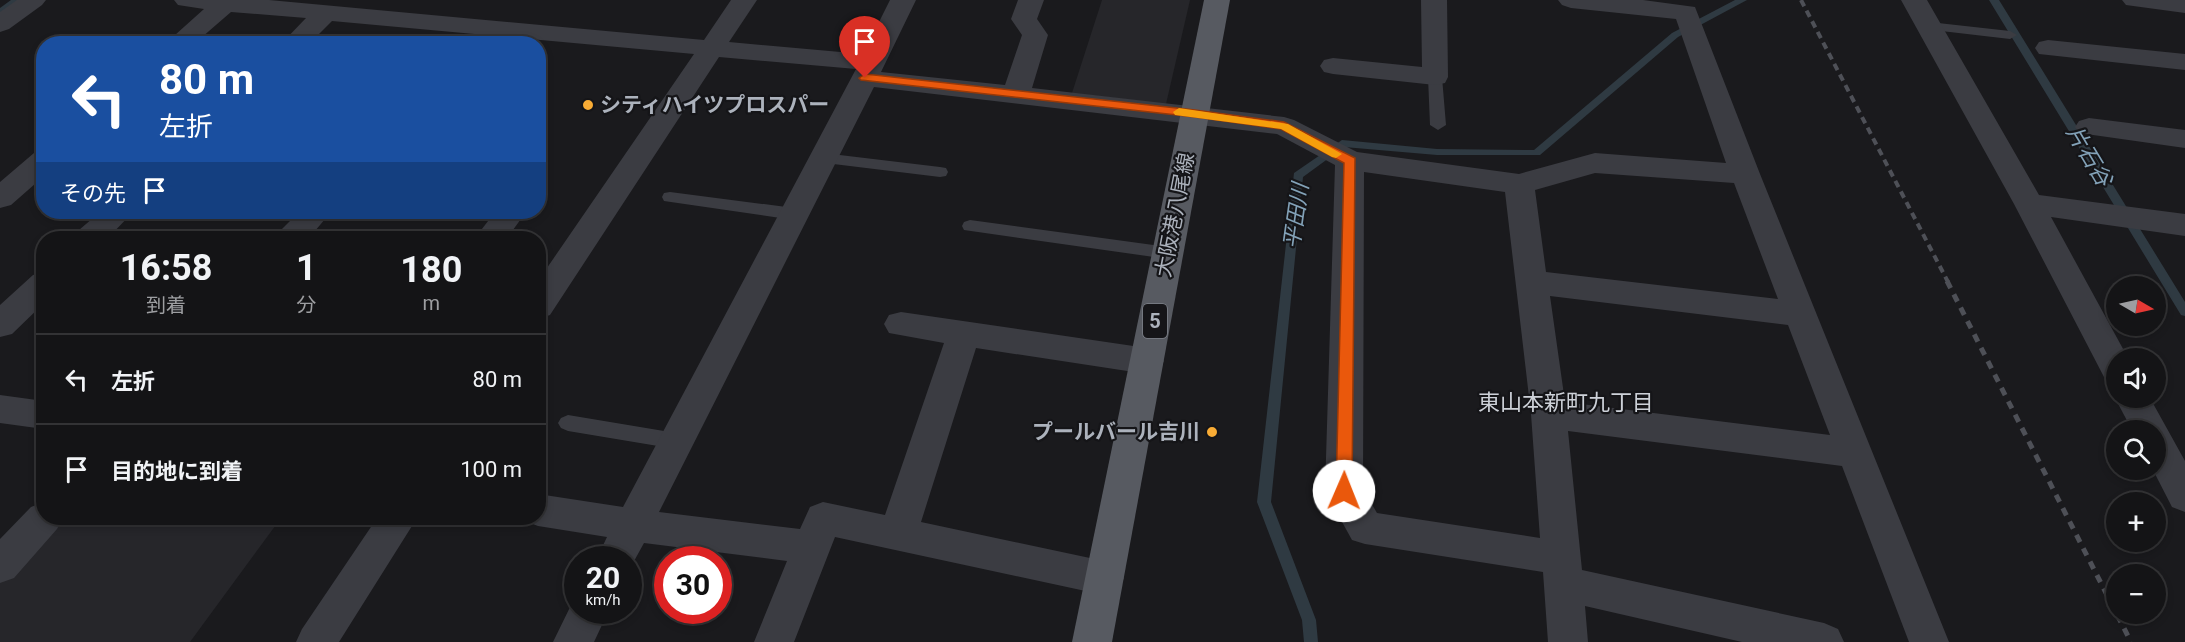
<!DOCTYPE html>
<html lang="ja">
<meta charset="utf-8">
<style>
body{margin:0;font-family:Roboto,"Noto Sans JP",sans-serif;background:#212123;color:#f1f3f6;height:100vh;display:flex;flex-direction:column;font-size:22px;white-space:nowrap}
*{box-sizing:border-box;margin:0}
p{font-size:20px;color:#9d9ea1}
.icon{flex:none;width:33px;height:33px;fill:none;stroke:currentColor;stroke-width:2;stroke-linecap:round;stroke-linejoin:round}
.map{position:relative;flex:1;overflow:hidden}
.details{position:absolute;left:36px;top:231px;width:510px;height:294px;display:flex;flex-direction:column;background:#141416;border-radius:24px;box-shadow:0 3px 9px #0003,0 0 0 2px #333335}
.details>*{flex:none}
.hud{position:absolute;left:36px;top:36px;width:510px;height:183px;border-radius:24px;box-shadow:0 3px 9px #0003,0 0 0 2px #333335;background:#1a4fa0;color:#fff;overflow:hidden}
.needle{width:39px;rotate:99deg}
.tools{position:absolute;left:2106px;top:276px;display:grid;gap:12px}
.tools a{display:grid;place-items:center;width:60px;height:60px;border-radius:50%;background:#141416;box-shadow:0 3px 9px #0003,0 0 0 2px #333335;font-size:30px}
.speed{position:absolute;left:564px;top:546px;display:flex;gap:12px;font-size:30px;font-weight:700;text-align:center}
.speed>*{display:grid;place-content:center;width:78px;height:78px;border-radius:50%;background:#141416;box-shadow:0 3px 9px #0003,0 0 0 2px #333335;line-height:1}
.speed small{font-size:15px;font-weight:400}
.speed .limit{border:9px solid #d22;background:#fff;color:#111}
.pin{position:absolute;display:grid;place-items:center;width:51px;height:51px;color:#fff;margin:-62px -26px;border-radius:50% 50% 50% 0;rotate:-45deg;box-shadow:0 0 6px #0007}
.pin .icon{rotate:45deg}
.me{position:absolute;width:66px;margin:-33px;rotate:1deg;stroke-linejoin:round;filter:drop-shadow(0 0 4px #0008)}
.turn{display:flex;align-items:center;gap:21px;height:126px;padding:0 24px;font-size:27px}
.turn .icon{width:78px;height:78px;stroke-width:2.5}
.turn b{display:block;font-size:42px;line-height:51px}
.then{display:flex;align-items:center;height:57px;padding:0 24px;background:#0003;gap:12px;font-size:22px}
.eta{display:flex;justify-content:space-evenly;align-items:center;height:102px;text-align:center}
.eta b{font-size:36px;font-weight:700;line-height:42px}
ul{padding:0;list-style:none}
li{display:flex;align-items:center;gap:18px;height:90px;padding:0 24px;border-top:2px solid #333335}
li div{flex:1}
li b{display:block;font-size:22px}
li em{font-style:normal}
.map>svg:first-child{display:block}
.built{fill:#26262a}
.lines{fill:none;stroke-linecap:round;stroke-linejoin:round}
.stream{fill:#2f3a42;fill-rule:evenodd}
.service{fill:#3b3c42;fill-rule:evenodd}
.minor{fill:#3b3c42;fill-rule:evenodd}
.primary{fill:#575a61;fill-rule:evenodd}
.rail-far1{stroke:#4e5057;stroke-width:4;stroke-dasharray:7 5;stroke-linecap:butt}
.rail{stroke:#4e5057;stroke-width:5;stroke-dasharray:8 7;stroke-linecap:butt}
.route{fill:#ea580c;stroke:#983908;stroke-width:1.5}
.slow{fill:#f59e0b}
.poi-dot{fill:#f9ac35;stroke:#151518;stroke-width:2}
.labels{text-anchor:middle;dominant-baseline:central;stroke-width:4.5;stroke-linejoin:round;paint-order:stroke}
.shield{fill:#151518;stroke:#7f838b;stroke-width:1.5}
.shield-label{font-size:20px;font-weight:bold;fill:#acb2bc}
.poi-label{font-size:21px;font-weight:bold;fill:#acb2bc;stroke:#151518;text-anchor:start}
.street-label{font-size:21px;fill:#acb2bc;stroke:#151518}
.water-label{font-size:22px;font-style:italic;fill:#83a2b8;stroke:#151518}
.neighbourhood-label{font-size:22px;fill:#cdd1d8;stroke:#151518}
</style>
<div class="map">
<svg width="2185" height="642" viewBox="0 0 2185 642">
<rect width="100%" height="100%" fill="#1a1a1d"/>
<path class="built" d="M 1102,0 L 1190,0 L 1166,104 L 1072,93 Z
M 56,518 L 281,518 L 190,642 L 0,642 L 0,582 Z"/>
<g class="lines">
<path class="stream" d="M 11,0 L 22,0 L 0,15 L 0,8 Z
M 1735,0 L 1747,0 L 1678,37 L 1540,155 L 1437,155 L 1344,147 L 1303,177 L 1271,502 L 1316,620 L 1318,642 L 1304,642 L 1302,620 L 1257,502 L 1294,173 L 1342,140 L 1437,149 L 1534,150 L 1672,33 Z
M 1989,0 L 1999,0 L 2185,302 L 2185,316 L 2181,315 Z"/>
<path class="service" d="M 1929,22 L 2010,31 L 2017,35 L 2010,39 L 1924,29 L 1922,26 Z
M 1435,73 L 1442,77 L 1446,125 L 1438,130 L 1430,125 L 1428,77 Z
M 823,153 L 940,167 L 946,168 L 948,172 L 946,176 L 940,177 L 817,162 L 815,158 L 817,154 Z
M 670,192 L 794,208 L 800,210 L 802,214 L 800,218 L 794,220 L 664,201 L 662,197 L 664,193 Z
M 970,220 L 1168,247 L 1174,249 L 1177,253 L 1174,257 L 1168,259 L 964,230 L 962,226 L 964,222 Z
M 568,415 L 676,433 L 683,435 L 686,441 L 683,447 L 676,449 L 568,431 L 561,428 L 558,423 L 561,418 Z"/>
<path class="minor" d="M 17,0 L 46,0 L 42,5 L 9,29 L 0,32 L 0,12 Z
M 174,0 L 269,0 L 704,40 L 731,0 L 757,0 L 729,42 L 863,54 L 890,0 L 916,0 L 881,72 L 1005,85 L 1022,35 L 1011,19 L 1018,0 L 1044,0 L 1037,19 L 1048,35 L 1032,88 L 1284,117 L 1294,120 L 1357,152 L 1519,174 L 1595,153 L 1726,163 L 1676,19 L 1571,8 L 1562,5 L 1558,0 L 1643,0 L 1695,7 L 1760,174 L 1949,642 L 1909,642 L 1842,466 L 1568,431 L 1582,570 L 1824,623 L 1838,629 L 1844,642 L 1742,642 L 1585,606 L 1588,642 L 1548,642 L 1543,572 L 1365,544 L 1352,540 L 1325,491 L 1335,165 L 1277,134 L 874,87 L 659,512 L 800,529 L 810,507 L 823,502 L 885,515 L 944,343 L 889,333 L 884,324 L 889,315 L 901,312 L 1147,348 L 1159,352 L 1164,361 L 1159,370 L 1147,374 L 976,348 L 921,522 L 1104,561 L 1118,566 L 1124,578 L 1118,590 L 1104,595 L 835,537 L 794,642 L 754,642 L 787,561 L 644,543 L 628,572 L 628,560 L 596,560 L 607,537 L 538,526 L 525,521 L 523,518 L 538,518 L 538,494 L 623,507 L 856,69 L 719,57 L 550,315 L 538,319 L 538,281 L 694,54 L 332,21 L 309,44 L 281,44 L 306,18 L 231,12 L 194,44 L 165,44 L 204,9 L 178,5 ZM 1364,172 L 1505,192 L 1531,414 L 1540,538 L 1377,513 L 1363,489 ZM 1595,173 L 1734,183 L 1778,299 L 1546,272 L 1535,190 ZM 1550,296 L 1788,325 L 1830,435 L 1565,402 Z
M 1421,0 L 1447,0 L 1448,77 L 1445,83 L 1435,85 L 1333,74 L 1324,72 L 1320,66 L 1324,60 L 1333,58 L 1422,67 Z
M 1901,0 L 1927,0 L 2039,195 L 2185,214 L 2185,236 L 2051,217 L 2128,358 L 2116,358 L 2116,381 L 2104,377 L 2014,204 Z
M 2122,0 L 2185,0 L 2185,13 L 2126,5 Z
M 2048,40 L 2185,54 L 2185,70 L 2039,54 L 2035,48 L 2039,42 Z
M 2089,118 L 2185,130 L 2185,148 L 2079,133 L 2075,127 L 2079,121 Z
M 44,151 L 44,176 L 11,205 L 0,208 L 0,182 L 34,153 Z
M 100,212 L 133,212 L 108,238 L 75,238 L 79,230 Z
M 299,212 L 331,212 L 309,238 L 277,238 L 281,230 Z
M 495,212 L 526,212 L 507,238 L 475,238 Z
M 44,272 L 44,303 L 12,334 L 0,337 L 0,305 L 33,275 Z
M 2116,394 L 2116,398 L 2150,398 L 2185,461 L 2185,512 L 2172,507 L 2153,470 L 2156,470 L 2156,430 L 2132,430 L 2115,398 Z
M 0,395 L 44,401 L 44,429 L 0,423 Z
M 44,502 L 44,518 L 63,518 L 57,529 L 14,578 L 0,583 L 0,539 L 31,507 Z
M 377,518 L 417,518 L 339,642 L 296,642 L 302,629 Z
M 578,596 L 578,610 L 609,610 L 594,642 L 553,642 L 575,597 Z"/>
<path class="primary" d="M 1204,0 L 1230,0 L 1112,642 L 1072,642 Z"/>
<path class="rail-far1" d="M 1801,0 L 1948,282"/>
<path class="rail" d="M 1947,281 L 2131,642"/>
</g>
<path class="route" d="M 865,74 L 1195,110 L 1284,122 L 1355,158 L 1352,491 L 1350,496 L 1344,497 L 1339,496 L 1336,491 L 1344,163 L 1281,129 L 1195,117 L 861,80 L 859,78 Z"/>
<path class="slow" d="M 1179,108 L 1288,124 L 1342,154 L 1336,158 L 1332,157 L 1281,129 L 1175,115 L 1173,112 Z"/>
<g class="poi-dot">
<circle cx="588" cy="105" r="6"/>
<circle cx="1212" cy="432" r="6"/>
</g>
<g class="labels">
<rect class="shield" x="1143" y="304" width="24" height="34" rx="4.5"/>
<g class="shield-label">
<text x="1155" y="321">5</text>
</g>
<g class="poi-label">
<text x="600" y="105">シティハイツプロスパー</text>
<text x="1200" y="432" text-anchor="end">プールバール吉川</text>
</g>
<g class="street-label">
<text transform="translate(1175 215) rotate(-79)">大阪港八尾線</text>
</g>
<g class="water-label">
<text transform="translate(2089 156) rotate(59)">片石谷</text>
<text transform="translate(1296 216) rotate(-82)">平田川</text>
</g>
<g class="neighbourhood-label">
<text x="1566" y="402">東山本新町九丁目</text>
</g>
</g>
</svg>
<div class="tools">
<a><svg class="needle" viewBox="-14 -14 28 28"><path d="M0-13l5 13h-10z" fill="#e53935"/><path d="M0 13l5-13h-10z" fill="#9d9ea1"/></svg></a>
<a><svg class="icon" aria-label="sound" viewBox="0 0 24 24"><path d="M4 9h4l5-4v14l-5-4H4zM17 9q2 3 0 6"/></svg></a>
<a><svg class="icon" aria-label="search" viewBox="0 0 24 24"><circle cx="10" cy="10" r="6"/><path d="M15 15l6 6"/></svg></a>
<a>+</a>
<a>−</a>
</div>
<div class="speed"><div>20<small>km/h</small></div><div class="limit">30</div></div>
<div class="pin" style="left:865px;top:78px;background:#d93025"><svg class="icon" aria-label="arrive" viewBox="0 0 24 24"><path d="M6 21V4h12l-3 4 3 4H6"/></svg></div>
<svg class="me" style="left:1344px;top:491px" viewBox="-20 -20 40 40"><circle r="19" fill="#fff"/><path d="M0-13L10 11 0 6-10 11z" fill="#ea580c"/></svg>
<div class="hud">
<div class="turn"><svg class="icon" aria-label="left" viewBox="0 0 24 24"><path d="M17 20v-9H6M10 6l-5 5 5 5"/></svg><div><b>80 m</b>左折</div></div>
<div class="then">その先<svg class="icon" aria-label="arrive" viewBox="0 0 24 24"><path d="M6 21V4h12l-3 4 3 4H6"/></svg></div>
</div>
<section class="details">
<div class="eta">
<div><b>16:58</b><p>到着</p></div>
<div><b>1</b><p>分</p></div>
<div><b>180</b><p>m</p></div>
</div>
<ul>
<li><svg class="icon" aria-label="left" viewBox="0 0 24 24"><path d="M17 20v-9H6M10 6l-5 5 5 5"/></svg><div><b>左折</b></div><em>80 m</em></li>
<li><svg class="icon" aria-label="arrive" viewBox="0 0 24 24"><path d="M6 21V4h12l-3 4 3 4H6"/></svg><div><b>目的地に到着</b></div><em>100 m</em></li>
</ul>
</section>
</div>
